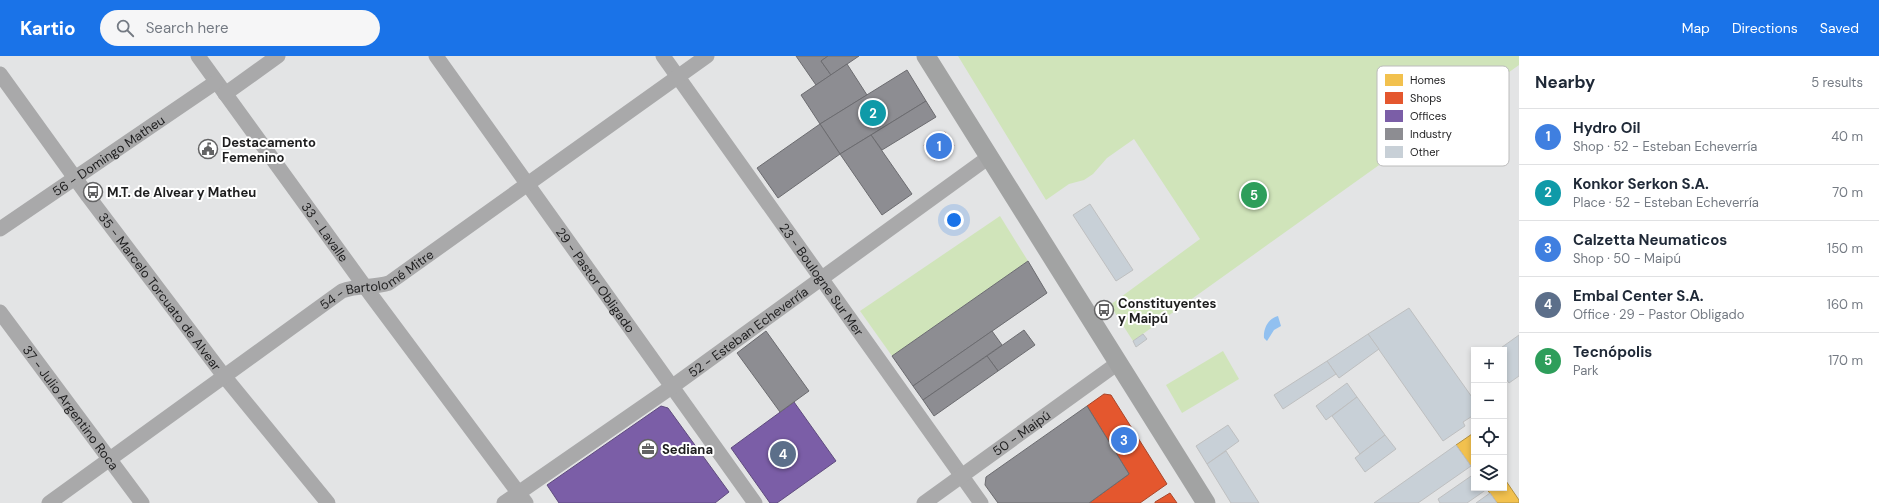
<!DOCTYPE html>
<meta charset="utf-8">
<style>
:root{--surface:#fff;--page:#f6f6f7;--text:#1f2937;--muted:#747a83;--line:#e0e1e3;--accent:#1a73e8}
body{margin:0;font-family:"DM Sans",sans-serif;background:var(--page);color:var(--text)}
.controls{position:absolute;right:12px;bottom:12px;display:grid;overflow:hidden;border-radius:0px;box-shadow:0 2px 6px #0003}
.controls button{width:36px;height:36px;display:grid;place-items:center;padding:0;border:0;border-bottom:1px solid var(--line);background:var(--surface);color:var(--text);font:20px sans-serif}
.you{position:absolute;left:954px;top:164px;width:14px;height:14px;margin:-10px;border:3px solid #fff;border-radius:50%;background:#1a73e8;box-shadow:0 0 0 6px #1a73e833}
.badge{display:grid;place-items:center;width:26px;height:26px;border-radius:50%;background:var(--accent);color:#fff;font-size:13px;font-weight:700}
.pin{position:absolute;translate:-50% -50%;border:2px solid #fff;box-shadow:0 1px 4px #0006}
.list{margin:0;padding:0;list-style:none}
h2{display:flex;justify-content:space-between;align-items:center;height:52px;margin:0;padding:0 16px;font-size:17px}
h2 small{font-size:13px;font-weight:400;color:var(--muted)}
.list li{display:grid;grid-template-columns:26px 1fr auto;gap:12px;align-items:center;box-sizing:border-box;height:56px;padding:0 16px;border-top:1px solid var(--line)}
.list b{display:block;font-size:15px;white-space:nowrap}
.list p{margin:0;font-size:13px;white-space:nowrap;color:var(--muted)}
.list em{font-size:13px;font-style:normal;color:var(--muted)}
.icon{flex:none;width:22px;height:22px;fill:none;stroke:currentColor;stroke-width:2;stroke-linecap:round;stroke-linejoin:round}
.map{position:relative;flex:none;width:1519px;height:447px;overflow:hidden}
header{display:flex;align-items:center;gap:24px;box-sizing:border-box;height:56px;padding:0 20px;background:var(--accent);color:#fff}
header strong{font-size:19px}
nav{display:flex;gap:22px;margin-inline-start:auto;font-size:14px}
.search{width:280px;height:36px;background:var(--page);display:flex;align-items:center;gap:10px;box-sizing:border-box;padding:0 14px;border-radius:22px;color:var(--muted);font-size:15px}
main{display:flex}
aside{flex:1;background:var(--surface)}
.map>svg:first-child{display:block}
</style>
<header>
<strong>Kartio</strong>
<div class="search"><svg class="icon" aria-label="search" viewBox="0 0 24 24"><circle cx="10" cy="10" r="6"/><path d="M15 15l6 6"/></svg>Search here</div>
<nav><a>Map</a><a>Directions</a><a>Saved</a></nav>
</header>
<main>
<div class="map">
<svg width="1519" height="447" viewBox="0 0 1519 447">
<rect width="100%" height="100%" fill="#e3e4e5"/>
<g fill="#d0e4ba">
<polygon points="958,0 1519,0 1519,9 1133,285 1110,249 1200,183 1134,83 1107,102 1093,118 1084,124 1069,128 1046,144"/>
<polygon points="1000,160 1028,205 892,300 860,255"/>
<polygon points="1223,295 1239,323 1182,357 1166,329"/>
</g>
<path fill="#91c0f0" d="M1278,260L1281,270L1274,274L1267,285L1264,282C1263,272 1269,262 1278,260Z"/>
<g fill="#f2c14e" stroke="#b29040">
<polygon points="1472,378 1474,380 1474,415 1456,389"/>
<polygon points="1504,422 1519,444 1519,447 1497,447 1486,432 1504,432"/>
</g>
<g fill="#e4572e" stroke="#a9462a">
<polygon points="945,76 954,90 934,104 924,89"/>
<polygon points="1104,338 1111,339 1167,428 1140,447 1089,447 1129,418 1087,350"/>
<polygon points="1170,437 1177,447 1155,447 1155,446"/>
</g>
<g fill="#7b5ea7" stroke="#5f4b7e">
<polygon points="794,346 836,405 777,447 770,447 731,392"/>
<polygon points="661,350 668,352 729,436 715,447 559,447 547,429"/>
</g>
<g fill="#8d8d92" stroke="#6c6c70">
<polygon points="796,0 828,0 821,5 831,19 816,29"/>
<polygon points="828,0 859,0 831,19 821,5"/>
<polygon points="847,8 867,39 820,68 801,39"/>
<polygon points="907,14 926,45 840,98 820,68"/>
<polygon points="926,45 936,61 882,94 871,79"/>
<polygon points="820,68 840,98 778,142 757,112"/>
<polygon points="871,79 912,138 882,159 840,98"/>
<polygon points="1028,205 1047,237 913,330 892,300"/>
<polygon points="1024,274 1035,289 998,315 987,300"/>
<polygon points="766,275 809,335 780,356 737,297"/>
<polygon points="992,275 1002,289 923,344 913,330"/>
<polygon points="987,300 998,315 934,360 923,344"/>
<polygon points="1087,350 1129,418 1089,447 998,447 985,429 986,421"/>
</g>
<g fill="#c8d0d7" stroke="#bebfc0">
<polygon points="1090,148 1133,214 1116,225 1073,159"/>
<polygon points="1409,252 1474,344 1474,359 1463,366 1465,370 1443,385 1368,278"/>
<polygon points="1143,278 1147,283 1136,291 1133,285"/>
<polygon points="1368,278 1379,293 1339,322 1327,305"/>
<polygon points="1519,279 1519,320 1509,327 1504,320 1504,294 1498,294"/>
<polygon points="1327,305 1336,318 1283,353 1274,339"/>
<polygon points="1347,327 1357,341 1326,364 1316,350"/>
<polygon points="1357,341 1385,379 1360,398 1332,360"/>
<polygon points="1228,369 1239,385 1207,408 1196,390"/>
<polygon points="1385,379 1396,393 1365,416 1355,402"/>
<polygon points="1456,389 1471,410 1418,447 1374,447"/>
<polygon points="1226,395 1259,447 1231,447 1207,408"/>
<polygon points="1474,418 1474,432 1487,433 1467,447 1440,447 1438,443"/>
<polygon points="1490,437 1497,447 1476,447"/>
</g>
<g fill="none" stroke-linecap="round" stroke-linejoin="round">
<g stroke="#a9a9aa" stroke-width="15">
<path id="s1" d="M198,0L371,239L526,447"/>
<path id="s2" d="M436,0L755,447"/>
<path id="s3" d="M663,0L981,447"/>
<path id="s4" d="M0,18L88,140L224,320L328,447"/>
<polyline points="225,38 278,0"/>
<path id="s5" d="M0,173L216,26"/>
<path id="s6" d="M0,256L142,447"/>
<path id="s7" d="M49,447L342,235C358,229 373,232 389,227L707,0"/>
<path id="s8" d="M504,447L673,330L989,101"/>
<path id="s9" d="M924,447L1118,307"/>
</g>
<polyline stroke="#a2a3a3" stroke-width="19" points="926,0 1206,447"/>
</g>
<defs>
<symbol id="civic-ring" viewBox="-11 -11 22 22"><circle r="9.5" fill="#fff" stroke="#636364" stroke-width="1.5"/><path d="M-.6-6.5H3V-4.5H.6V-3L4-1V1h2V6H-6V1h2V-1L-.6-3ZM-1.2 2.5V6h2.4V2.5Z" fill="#636364"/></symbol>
<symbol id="bus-ring" viewBox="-11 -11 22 22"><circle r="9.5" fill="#fff" stroke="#636364" stroke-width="1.5"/><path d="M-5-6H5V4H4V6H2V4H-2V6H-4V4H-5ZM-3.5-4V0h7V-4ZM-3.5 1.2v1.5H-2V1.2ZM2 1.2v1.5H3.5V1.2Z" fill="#636364"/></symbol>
<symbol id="office-ring" viewBox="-11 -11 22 22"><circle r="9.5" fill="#fff" stroke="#636364" stroke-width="1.5"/><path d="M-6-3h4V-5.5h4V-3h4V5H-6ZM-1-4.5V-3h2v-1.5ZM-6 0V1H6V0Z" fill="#636364"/></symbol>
</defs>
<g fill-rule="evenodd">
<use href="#civic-ring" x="197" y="82" width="22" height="22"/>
<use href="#bus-ring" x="82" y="125" width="22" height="22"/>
<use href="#bus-ring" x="1093" y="243" width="22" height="22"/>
<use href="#office-ring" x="637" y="382" width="22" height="22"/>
</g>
<g text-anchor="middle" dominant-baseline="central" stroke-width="4" stroke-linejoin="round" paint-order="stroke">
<g font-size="13" font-weight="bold" fill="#1e1e1f" stroke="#fff" text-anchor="start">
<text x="222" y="86">Destacamento<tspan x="222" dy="15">Femenino</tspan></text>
<text x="107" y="136">M.T. de Alvear y Matheu</text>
<text x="1118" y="247">Constituyentes<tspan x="1118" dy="15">y Maipú</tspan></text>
<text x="662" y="393">Sediana</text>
</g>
<g font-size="13" fill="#1e1e1f" stroke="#fff">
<text stroke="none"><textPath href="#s5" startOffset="131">56 - Domingo Matheu</textPath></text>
<text stroke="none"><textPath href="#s1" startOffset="217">33 - Lavalle</textPath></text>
<text stroke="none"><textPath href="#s7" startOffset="399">54 - Bartolomé Mitre</textPath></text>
<text stroke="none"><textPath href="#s2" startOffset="275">29 - Pastor Obligado</textPath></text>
<text stroke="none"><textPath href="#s3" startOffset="274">23 - Boulogne Sur Mer</textPath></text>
<text stroke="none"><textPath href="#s4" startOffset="270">35 - Marcelo Torcuato de Alvear</textPath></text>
<text stroke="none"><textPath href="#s8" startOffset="298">52 - Esteban Echeverría</textPath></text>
<text stroke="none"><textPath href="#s6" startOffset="119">37 - Julio Argentino Roca</textPath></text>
<text stroke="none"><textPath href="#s9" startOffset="120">50 - Maipú</textPath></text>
</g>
</g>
<rect x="1377" y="10" width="132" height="100" rx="6" fill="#fff" stroke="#bcbcbc" stroke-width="1"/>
<rect x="1385" y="18" width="18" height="12" fill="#f2c14e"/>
<rect x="1385" y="36" width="18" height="12" fill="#e4572e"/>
<rect x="1385" y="54" width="18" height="12" fill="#7b5ea7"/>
<rect x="1385" y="72" width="18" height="12" fill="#8d8d92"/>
<rect x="1385" y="90" width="18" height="12" fill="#c8d0d7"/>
<g font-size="11" fill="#1e1e1f">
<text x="1410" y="28">Homes</text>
<text x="1410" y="46">Shops</text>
<text x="1410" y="64">Offices</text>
<text x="1410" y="82">Industry</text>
<text x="1410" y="100">Other</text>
</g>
</svg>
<div class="controls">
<button>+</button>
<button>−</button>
<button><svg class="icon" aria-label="locate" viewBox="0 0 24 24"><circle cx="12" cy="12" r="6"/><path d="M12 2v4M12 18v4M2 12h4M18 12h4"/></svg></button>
<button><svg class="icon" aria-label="layers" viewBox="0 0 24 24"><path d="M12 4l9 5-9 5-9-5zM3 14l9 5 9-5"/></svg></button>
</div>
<div class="you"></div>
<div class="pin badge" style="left:939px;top:90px;background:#3f7fe0">1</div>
<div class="pin badge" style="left:873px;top:57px;background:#0f9aa8">2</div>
<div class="pin badge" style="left:1124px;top:384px;background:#3f7fe0">3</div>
<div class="pin badge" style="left:783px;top:398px;background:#5c6f8a">4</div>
<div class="pin badge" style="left:1254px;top:139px;background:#2e9e5b">5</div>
</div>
<aside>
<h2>Nearby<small>5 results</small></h2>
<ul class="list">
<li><span class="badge" style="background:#3f7fe0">1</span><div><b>Hydro Oil</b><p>Shop · 52 - Esteban Echeverría</p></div><em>40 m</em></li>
<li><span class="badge" style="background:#0f9aa8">2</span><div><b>Konkor Serkon S.A.</b><p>Place · 52 - Esteban Echeverría</p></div><em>70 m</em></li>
<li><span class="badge" style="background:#3f7fe0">3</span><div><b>Calzetta Neumaticos</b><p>Shop · 50 - Maipú</p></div><em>150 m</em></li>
<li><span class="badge" style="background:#5c6f8a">4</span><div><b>Embal Center S.A.</b><p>Office · 29 - Pastor Obligado</p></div><em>160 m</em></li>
<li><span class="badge" style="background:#2e9e5b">5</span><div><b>Tecnópolis</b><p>Park</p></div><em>170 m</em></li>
</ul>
</aside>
</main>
